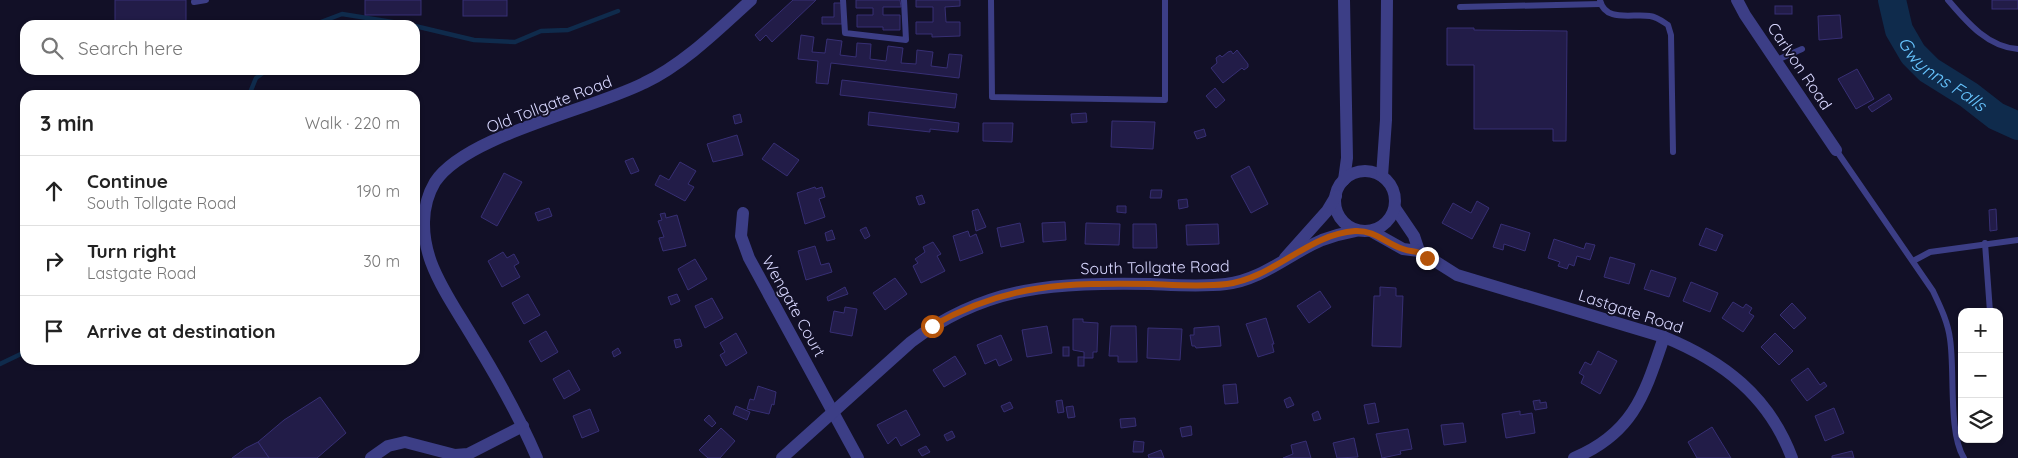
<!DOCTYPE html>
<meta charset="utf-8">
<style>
:root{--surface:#fff;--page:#f6f6f6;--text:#222;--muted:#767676;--line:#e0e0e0}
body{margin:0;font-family:Quicksand,sans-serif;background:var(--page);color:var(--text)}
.controls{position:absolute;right:15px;bottom:15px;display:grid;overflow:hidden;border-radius:10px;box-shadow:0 1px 4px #0004}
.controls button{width:45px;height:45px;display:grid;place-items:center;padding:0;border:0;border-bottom:1px solid var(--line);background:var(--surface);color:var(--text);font:25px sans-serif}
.stop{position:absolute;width:15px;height:15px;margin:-11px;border:4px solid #b45309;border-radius:50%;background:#fff}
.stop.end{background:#b45309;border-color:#fff;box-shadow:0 1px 5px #0008}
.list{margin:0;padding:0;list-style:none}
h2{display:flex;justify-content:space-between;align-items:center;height:65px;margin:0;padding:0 20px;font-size:21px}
h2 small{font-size:16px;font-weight:400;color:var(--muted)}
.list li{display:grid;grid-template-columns:32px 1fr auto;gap:15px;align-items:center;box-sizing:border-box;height:70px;padding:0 20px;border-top:1px solid var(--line)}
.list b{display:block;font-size:19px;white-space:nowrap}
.list p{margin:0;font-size:16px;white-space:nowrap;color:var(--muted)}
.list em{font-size:16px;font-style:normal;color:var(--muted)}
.icon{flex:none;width:28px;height:28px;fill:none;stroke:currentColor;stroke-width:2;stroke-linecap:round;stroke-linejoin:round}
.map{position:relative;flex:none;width:2018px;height:458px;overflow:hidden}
.search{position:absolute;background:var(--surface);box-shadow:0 1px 4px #0004;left:20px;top:20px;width:400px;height:55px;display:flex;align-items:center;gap:12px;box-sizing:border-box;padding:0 18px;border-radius:15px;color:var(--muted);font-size:19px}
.panel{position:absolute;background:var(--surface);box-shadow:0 1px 4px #0004;left:20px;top:90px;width:400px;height:275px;border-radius:15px}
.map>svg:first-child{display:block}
</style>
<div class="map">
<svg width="2018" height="458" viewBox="0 0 2018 458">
<rect width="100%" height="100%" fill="#121027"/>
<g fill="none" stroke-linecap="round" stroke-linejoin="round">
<g stroke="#0f2b4c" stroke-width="4.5">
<polyline points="313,25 342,14 411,25"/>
<polyline points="415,26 474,40 515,42 541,31 568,30 618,11"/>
<polyline points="249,95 256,78 267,70"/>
<polyline points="0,364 25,352"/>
</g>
<path stroke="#0f2b4c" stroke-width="28" id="s1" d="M1892,0L1899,30L1913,54L1929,70L1969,95L1996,116L2018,126"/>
</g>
<g fill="#221c48" stroke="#372f74">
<polygon points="115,0 186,0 186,25 115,24"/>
<rect x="365" y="0" width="56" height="15"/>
<rect x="463" y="0" width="44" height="16"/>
<polygon points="793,0 816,0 772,42 766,35 760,41 755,35"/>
<polygon points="856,0 900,0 901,7 883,7 883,15 900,15 900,30 883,30 883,27 857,27 857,15 873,15 873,8 856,8"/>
<polygon points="916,0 960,0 960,6 945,7 946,22 960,22 960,36 932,37 932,34 916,34 916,22 933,22 933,7 916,7"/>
<rect x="1992" y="0" width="26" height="9"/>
<polygon points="834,3 842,3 842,24 822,24 822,17 834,17"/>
<rect x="1775" y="6" width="17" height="8"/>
<polygon points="1840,15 1842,38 1819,40 1818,16"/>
<polygon points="1447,28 1474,28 1474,30 1567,31 1566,141 1553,141 1553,129 1474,129 1474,65 1447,65"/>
<polygon points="801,35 814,37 812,52 825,53 827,39 842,41 840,55 856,57 857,43 871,44 870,59 886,61 888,46 903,48 901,63 916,64 917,50 933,52 931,66 947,68 949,54 962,55 959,78 831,63 828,84 816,83 818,61 798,59"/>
<polygon points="1237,50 1248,64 1248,67 1244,70 1242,68 1223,83 1211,68 1217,63 1216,58 1220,55 1222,57 1228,52 1231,51 1233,54"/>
<polygon points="1857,69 1874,99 1856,109 1838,79"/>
<polygon points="842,80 957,94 955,108 840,95"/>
<polygon points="1215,88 1225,100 1216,108 1206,96"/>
<polygon points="1889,94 1892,99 1872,112 1868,107"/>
<polygon points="869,112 959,123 958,132 930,129 930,132 868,125"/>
<polygon points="1086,113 1087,122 1072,123 1071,114"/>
<polygon points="740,114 742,122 735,124 733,116"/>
<polygon points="1112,121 1155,122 1153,149 1111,147"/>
<polygon points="983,123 1013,123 1012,142 983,141"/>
<polygon points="1204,129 1206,136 1197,139 1194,132"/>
<polygon points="737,135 743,155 713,162 707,144"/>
<polygon points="774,143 799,160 787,176 762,159"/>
<polygon points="633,158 639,171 631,174 625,161"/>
<polygon points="680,162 696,171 688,184 694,187 685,201 655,185 660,175 669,180"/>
<polygon points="1249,166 1268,204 1251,213 1231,176"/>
<polygon points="504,173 522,182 497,226 481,217"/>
<polygon points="815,187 816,189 822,187 825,197 819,199 825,217 805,224 797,193"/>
<polygon points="1151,190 1162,190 1161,198 1150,198"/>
<polygon points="922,195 925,203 919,205 916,197"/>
<polygon points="1187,199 1188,207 1179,209 1178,200"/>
<polygon points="1477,201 1489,208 1472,239 1442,223 1453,203 1471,213"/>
<polygon points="1117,206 1126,206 1126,213 1117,212"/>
<polygon points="549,208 552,216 538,221 535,213"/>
<polygon points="978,209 986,227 976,231 972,211"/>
<polygon points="1996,209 1997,230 1990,231 1989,210"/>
<polygon points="665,213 666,218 677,215 686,246 663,251 659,238 664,237 658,221 662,220 660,214"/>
<polygon points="1065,222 1066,240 1043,242 1042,223"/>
<polygon points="1020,223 1024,242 1001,247 997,228"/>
<polygon points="1086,223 1120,224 1119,245 1085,244"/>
<polygon points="1133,224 1156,224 1157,248 1133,248"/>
<polygon points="1218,224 1219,244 1187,245 1186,225"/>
<polygon points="1501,224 1530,233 1525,251 1504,244 1503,250 1493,247"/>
<polygon points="866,227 870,236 865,239 860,230"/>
<polygon points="1706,228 1723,235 1716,251 1699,245"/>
<polygon points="832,230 835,239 827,241 825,233"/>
<polygon points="968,231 970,237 976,234 983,253 960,261 953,236"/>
<polygon points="1554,239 1584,249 1586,243 1595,245 1590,260 1577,256 1574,266 1569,264 1567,269 1558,266 1560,262 1548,258"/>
<polygon points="933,242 941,254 937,256 945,271 921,283 913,266 918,263 915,259 925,252 923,247"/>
<polygon points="815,246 821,265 829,263 832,272 806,280 798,251"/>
<polygon points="503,252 507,258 514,254 519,263 514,266 520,277 502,287 488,261"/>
<polygon points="1610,257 1635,264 1629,284 1604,277"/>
<polygon points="695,259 707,279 688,290 678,269"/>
<polygon points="1651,270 1676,278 1669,297 1644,289"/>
<polygon points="895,278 907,294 885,310 873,293"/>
<polygon points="1691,282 1718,293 1710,312 1683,301"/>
<polygon points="845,287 848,294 828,301 827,297"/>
<polygon points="1380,287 1396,288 1396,296 1403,296 1401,347 1372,346 1374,296 1380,296"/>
<polygon points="1320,291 1331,307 1309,323 1297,306"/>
<polygon points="528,294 540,315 524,324 512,303"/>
<polygon points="677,294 680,301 671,305 668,297"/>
<polygon points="712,298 723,318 705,328 695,306"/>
<polygon points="1733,302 1743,308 1746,304 1752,308 1749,313 1754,316 1743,332 1722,318"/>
<polygon points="1792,303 1806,318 1794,329 1780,315"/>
<polygon points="845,307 857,309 852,336 830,332 834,311 844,313"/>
<polygon points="1266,318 1274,344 1272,344 1274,352 1258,357 1246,324"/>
<polygon points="1073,319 1083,319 1083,322 1098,323 1097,352 1093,352 1093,358 1084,358 1084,352 1073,350"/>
<polygon points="1047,326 1052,353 1027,357 1022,330"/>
<polygon points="1111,326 1136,326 1137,362 1118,362 1118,356 1109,356"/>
<polygon points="1219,326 1221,346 1196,348 1195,346 1192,346 1190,335 1194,335 1194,328"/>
<polygon points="1148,328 1182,329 1180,360 1147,358"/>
<polygon points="546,331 558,352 541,362 529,341"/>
<polygon points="736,333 747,353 726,366 720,355 725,352 720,343"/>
<polygon points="1775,333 1793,351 1779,365 1761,347"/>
<polygon points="1001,335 1012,360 999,366 996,359 985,364 977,345"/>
<polygon points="680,339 682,346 676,348 674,340"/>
<rect x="1063" y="347" width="6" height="9"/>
<polygon points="618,348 621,353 614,357 612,352"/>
<polygon points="1598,351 1617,361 1600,394 1581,383 1584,376 1579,373 1585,362 1591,365"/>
<polygon points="955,356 966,374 944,387 933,370"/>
<rect x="1078" y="357" width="6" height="9"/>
<polygon points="1808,368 1820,385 1824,382 1827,386 1807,401 1791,380"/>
<polygon points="569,370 580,390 564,399 553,379"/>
<polygon points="1236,384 1238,403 1225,404 1223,385"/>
<polygon points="758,386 776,392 774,405 772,404 769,414 747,409 750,399 754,400"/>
<polygon points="320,397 346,433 317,458 269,458 258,442 284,420"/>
<polygon points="1290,397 1294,405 1287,408 1284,400"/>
<polygon points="1062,400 1064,412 1058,413 1056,401"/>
<polygon points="1540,400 1540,403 1546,402 1547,408 1535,410 1533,401"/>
<polygon points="1010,402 1013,408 1004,412 1001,406"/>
<polygon points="1375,403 1379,422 1368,424 1364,405"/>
<polygon points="736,406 750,412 747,420 733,414"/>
<polygon points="1073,406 1075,417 1068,418 1066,407"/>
<polygon points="1834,408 1844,433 1825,441 1815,416"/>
<polygon points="590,409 599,431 582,438 573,416"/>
<polygon points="906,410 920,435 901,446 896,437 888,444 877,425"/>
<polygon points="1318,411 1321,419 1314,421 1312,414"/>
<polygon points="1520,411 1520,415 1532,413 1535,433 1506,438 1502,414"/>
<polygon points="709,415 716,423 712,427 704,420"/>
<polygon points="1135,418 1136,426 1121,428 1120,419"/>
<polygon points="1463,423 1466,442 1444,445 1441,425"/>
<polygon points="1191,426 1192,435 1182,437 1180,428"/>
<polygon points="1712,427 1731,458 1697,458 1688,442"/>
<polygon points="721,428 735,441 720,458 708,458 699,450"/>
<polygon points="1408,429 1412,449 1400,451 1401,454 1382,458 1376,434"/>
<polygon points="952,431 955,437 947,441 944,435"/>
<polygon points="1354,438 1358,457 1337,458 1333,443"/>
<polygon points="1134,441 1144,442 1143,452 1133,452"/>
<polygon points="1306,441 1311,458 1283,458 1293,454 1291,445"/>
<polygon points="258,442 269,458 232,458 246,448"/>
<polygon points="926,446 930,452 922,456 918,450"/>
<polygon points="1161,450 1164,458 1149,458 1148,455"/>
<polygon points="1852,451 1854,458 1832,458 1832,456"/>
</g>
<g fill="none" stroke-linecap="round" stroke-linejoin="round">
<g stroke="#3c3e86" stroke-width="6">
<polyline points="843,0 845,33 906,40 904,0"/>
<polyline points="991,0 992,97 1165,100 1165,0"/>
<path d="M1600,0C1605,23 1633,13 1650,16C1657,17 1662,21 1668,25L1671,35L1673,152"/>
<path d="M1948,0C1966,21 1987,47 2018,49"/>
<polyline points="194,2 206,0"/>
<polyline points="1460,7 1601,4"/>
<polyline points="1777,60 1802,49"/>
<path d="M1836,150L1933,291C1940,306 1948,322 1950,339C1955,370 1948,433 1964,458"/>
<polyline points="1985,243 1990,312"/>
<polyline points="1913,261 1930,252 2018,240"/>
</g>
<g stroke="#3c3e86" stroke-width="12">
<polyline points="1737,0 1745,15 1836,150"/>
<polyline points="1395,208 1414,236 1419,251"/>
<polyline points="743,213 741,236 749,258 858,458"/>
<path d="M1371,231L1403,249L1419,251L1457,275L1664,337C1723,361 1769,396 1792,458"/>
<polyline points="371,458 388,446 405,442 455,455 468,454 523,426"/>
<path d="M537,458C519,416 497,377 473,338C459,314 441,289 431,262C422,237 420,207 435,182C466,135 591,110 644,83C684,64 719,29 751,0"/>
<path d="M1574,458C1634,433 1645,393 1664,337"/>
</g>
<g stroke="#3c3e86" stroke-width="12">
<polyline points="1344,0 1347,158 1344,180"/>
<circle cx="1365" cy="201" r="30"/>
<polyline points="1382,176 1386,120 1387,0"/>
<polyline points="1285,258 1327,211 1336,196"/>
<path d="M782,458L911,342C988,284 1057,283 1150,284C1175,285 1201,287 1226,284C1262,280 1289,254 1322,240C1333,236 1344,233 1355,231"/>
</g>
</g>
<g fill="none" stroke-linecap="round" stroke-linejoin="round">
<path stroke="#b45309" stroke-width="6" d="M932,326C1007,283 1067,283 1151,284C1176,285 1202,287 1227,284C1274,278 1308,234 1355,231C1375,230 1385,243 1403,249C1414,253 1417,249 1427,258"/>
</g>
<g text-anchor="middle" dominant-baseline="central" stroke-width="4" stroke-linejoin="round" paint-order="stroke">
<g font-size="16" fill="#d8d7ff" stroke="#121027">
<text transform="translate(1800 66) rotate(56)">Carlvon Road</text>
<text transform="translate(549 104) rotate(-21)">Old Tollgate Road</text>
<text transform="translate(1155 267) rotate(-1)">South Tollgate Road</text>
<text transform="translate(794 306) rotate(61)">Wengate Court</text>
<text transform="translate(1631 311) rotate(18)">Lastgate Road</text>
</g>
<g font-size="18" font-style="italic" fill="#66c3fd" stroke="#121027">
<text stroke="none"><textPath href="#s1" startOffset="94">Gwynns Falls</textPath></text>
</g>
</g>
</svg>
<div class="controls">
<button>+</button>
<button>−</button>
<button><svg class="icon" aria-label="layers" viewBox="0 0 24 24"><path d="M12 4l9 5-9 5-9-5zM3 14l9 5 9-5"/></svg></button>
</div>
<div class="stop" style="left:932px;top:326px"></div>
<div class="stop end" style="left:1427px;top:258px"></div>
<div class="search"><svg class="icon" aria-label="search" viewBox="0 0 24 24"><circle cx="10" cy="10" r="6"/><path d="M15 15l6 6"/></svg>Search here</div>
<section class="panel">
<h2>3 min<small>Walk · 220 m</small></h2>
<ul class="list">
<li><svg class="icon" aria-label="ahead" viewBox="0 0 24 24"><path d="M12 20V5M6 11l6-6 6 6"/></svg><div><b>Continue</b><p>South Tollgate Road</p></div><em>190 m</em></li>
<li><svg class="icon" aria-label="right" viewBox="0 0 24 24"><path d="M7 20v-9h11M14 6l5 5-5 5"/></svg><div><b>Turn right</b><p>Lastgate Road</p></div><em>30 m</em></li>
<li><svg class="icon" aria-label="arrive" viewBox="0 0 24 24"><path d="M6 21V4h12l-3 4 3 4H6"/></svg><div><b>Arrive at destination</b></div></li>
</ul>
</section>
</div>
